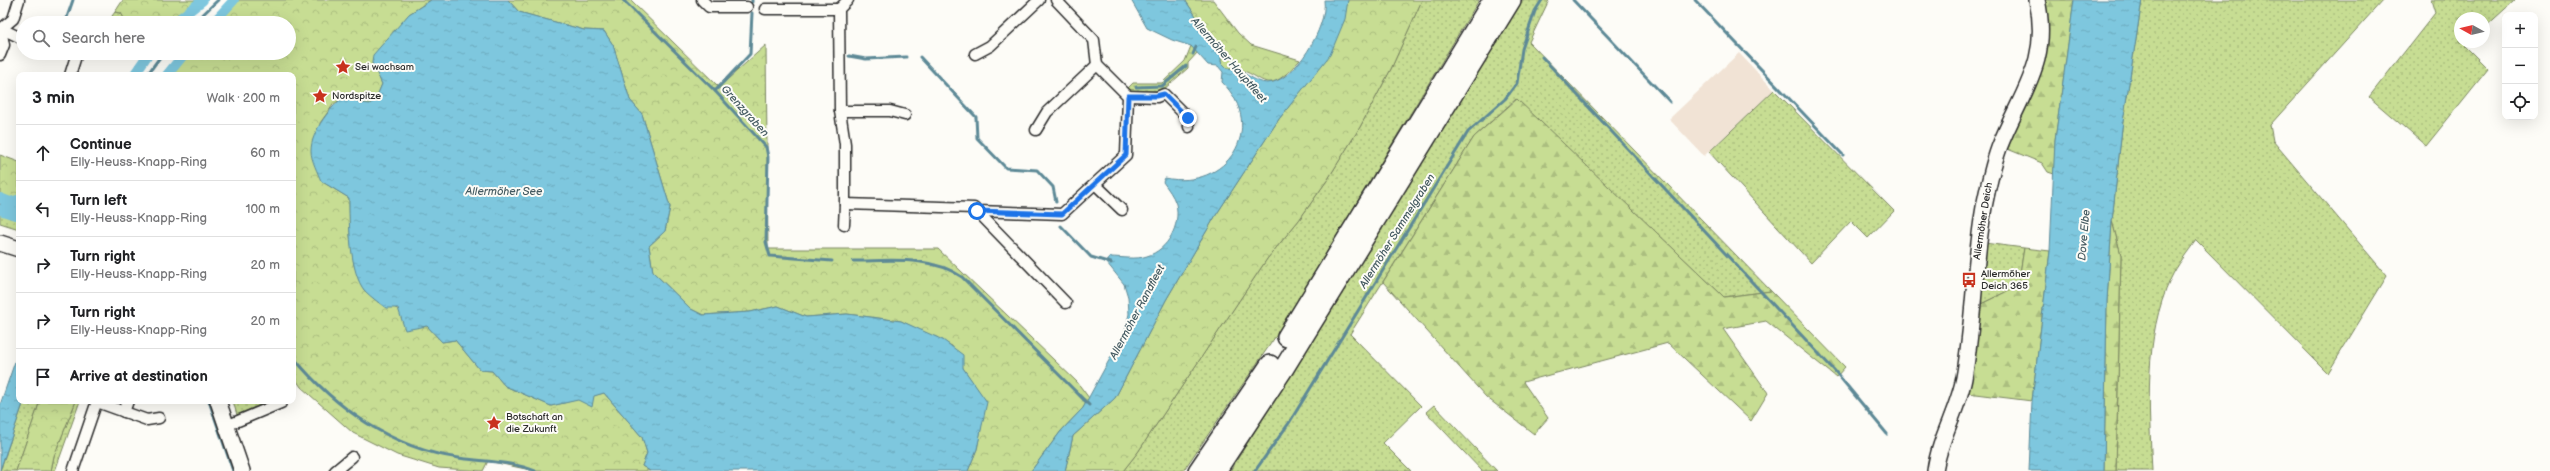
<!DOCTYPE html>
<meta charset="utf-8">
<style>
:root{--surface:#fff;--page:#f2f2f2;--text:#202124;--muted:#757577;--line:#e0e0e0}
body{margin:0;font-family:"Balsamiq Sans",sans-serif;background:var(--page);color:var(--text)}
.controls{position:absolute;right:12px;top:12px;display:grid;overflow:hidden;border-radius:8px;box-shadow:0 4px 16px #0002}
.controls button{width:36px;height:36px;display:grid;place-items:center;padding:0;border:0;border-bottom:1px solid var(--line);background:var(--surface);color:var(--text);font:20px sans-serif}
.compass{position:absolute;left:2454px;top:12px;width:36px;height:36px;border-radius:50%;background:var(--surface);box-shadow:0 4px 16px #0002;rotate:278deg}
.stop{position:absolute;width:12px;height:12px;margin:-9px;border:3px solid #1a73e8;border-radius:50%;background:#fff}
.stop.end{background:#1a73e8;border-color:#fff;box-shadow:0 1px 4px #0008}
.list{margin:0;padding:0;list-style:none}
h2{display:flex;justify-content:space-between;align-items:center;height:52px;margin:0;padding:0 16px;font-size:17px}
h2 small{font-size:13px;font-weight:400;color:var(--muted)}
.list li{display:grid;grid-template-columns:26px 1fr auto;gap:12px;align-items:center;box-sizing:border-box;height:56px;padding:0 16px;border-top:1px solid var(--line)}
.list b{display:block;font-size:15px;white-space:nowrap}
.list p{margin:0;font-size:13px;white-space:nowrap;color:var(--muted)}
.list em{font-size:13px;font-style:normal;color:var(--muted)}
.icon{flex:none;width:22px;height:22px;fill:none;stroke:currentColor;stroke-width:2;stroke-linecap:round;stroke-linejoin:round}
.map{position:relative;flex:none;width:2550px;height:471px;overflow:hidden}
.search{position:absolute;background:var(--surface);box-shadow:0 4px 16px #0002;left:16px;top:16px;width:280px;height:44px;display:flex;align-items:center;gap:10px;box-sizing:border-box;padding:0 14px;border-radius:22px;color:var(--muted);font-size:15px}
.panel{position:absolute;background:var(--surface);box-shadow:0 4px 16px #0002;left:16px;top:72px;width:280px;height:332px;border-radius:8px}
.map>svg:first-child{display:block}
</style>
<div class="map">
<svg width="2550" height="471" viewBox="0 0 2550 471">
<defs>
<pattern id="grass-dots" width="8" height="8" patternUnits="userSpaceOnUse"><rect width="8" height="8" fill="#c7dd93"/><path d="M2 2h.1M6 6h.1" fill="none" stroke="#abbe7f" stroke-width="1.8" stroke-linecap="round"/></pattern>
<pattern id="forest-firs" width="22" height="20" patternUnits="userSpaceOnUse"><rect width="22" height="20" fill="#c7dd93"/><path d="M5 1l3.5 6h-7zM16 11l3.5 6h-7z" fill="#abbe7f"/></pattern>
<pattern id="park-crowns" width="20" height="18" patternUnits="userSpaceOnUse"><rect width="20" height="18" fill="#c7dd93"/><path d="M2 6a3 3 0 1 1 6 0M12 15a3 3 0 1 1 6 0" fill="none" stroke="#abbe7f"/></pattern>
<pattern id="water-ripples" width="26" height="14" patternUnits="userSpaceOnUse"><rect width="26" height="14" fill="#7ec7de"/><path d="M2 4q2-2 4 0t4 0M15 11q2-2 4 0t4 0" fill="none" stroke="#6dabbf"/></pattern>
</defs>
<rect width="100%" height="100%" fill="#fdfcf7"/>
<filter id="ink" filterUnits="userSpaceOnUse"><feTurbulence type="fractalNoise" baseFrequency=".025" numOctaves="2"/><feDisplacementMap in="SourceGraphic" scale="8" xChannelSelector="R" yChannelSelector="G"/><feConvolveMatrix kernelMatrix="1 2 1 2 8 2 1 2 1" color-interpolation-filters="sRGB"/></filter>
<g filter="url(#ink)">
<polygon fill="#f1e3d5" points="1739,53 1774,90 1704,156 1669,119"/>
<g fill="url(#grass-dots)" stroke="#79845f">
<polygon points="1422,0 1479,0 1278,333 1183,471 1123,471 1138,452 1267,259 1299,220 1328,179 1360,127 1391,69"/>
<polygon points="1522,0 1549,0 1529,42 1771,291 1724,297 1516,99 1474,137 1350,334 1421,406 1383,443 1411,471 1230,471"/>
<path d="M2142,0H2383L2270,125L2273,141L2387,276L2328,373L2196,240C2188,252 2177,265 2171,278C2143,338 2149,407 2152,471H2116L2121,255L2112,221L2122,128Z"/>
<polygon points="2431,0 2515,0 2484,28 2484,18 2460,18 2460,42 2469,42 2465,46 2488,69 2426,146 2369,97 2435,13"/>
<path d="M115,12L121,13L127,23C121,23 114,23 112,16Z"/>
<polygon points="1191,46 1198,52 1188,63 1188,68 1162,91 1131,91 1128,88 1133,83 1162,83 1185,61"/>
<polygon points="1774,90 1894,211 1868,238 1851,221 1811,263 1709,152"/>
<polygon points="0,210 15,215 19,213 19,229 0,223"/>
<polygon points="1984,243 2024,248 2018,286 1979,305"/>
<polygon points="24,401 40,401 16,471 0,471"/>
<polygon points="76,401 80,401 55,471 51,471 54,456"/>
<polygon points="233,401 269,401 237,415"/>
<polygon points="1434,405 1497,471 1482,471 1426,412"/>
</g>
<g fill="url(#forest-firs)" stroke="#79845f">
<polygon points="2042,0 2074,0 2055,140 2054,174 2048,172 2042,163 2005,148 2042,66"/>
<polygon points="1517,99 1724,297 1771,291 1845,367 1836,377 1766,321 1723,329 1768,393 1751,421 1668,343 1523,382 1548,418 1534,434 1486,397 1383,282 1474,137"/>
<polygon points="2112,221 2121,255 2116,471 2104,471 2107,301"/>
<polygon points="2024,248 2050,251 2032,401 1967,393 1979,305 2018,286"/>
</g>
<g fill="url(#park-crowns)" stroke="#79845f">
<polygon points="123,0 203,0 174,23 171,23 167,17 162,23 127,23 121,13 115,12"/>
<polygon points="234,0 431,0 409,14 372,63 382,84 377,96 370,104 361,103 346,95 333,105 320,123 321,181 349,198 350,235 354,265 364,290 427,326 442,342 455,340 480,370 492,371 505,386 551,406 604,393 642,437 647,453 642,466 650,471 535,471 488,461 483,471 439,468 397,455 353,433 301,387 293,375 293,75 167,75 185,53 289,53 289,23 213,23"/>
<polygon points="508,0 630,0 719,87 766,45 768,249 938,249 1077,382 1089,398 1083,408 1061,431 1031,471 968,471 977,449 986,402 963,368 952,346 901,321 847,314 806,317 778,306 750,312 703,315 691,309 653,272 649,246 665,231 670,207 642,114 630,100 613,45 604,31 584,30 519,12"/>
<path d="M1185,0H1213L1238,33L1251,45L1300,60C1261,104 1266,69 1227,68L1221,62V53Z"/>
<polygon points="1348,0 1422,0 1391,69 1360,127 1328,179 1299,220 1267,259 1138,452 1123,471 1065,471 1073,436 1115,398 1166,300 1216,215 1279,119 1308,82"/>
<polygon points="0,155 19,162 19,203 17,200 10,202 0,198"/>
<polygon points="40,401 76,401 54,456 51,471 16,471"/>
</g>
<g fill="url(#water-ripples)" stroke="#5d8996">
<path d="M431,0H508L519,12L584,30L604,31L613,45L630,100L642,114L670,207L665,231L649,246L653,272L691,309L703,315L750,312L778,306L806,317L847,314L901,321L943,340L963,355V368L987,402L977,449L968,471H650L642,466L647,453L642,437L604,393L594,396L592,407L578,400L551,406L505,386L492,371L480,370L455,340L442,342L427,326L405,330L398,308H386C379,303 371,297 365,291C349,273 349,221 349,198L321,181C318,173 311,160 311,151C311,131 331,106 346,95L361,103L370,104L377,96L382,84L372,63L373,55L409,14Z"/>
<path d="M1131,0H1185L1221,53V62L1227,68C1243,69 1255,83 1267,83C1295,83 1328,26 1324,0H1348L1345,19L1330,55L1279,119L1216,215L1166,300L1115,398L1073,436L1065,471H1031L1061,431L1083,408L1125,331L1129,314L1128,297L1124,284L1107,263L1110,257C1122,257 1136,260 1147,256C1168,250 1181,225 1176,204C1173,195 1168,189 1163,182L1165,178C1227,191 1268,128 1222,82L1223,72L1218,66L1208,65L1191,46L1172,40L1147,28Z"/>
<polygon points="2074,0 2142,0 2122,128 2112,221 2107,301 2104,471 2029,471 2032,401 2050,251 2055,140"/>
<polygon points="0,198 10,202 17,200 19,213 15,215 0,210"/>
<polygon points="19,350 19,401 24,401 0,470 0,405"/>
</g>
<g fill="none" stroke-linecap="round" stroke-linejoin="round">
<g stroke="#5d8996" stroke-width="3">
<polyline points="623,0 715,91 766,147 768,157 766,242 770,256 832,261"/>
<polyline points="1573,0 1670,102"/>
<polyline points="1695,0 1843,155"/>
<polyline points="752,2 752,0"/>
<polyline points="65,23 73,0"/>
<polyline points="194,23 218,0"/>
<polyline points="1193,54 1196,47"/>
<polyline points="849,56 866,59 906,57"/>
<polyline points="920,57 976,117 977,138 1006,168 1037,170 1053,187 1056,202"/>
<polyline points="1542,57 1834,370 1887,434"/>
<polyline points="147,75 163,53"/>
<polyline points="1136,87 1162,86 1186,66"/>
<polyline points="715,91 750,54 752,13"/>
<polyline points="1061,226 1091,257 1111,263"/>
<path d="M853,261C889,261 931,255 962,277L1089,405"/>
<path d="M293,357C335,408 393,449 459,458C484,462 512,461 535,471"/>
<polyline points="209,401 233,471"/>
<polyline points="1255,471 1289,423 1468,132 1505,99 1517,83 1522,49 1535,11 1542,0"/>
</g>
<g stroke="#7ec7de" stroke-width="10">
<polyline points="174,23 203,0"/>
<polyline points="213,23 234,0"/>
<polyline points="134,75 149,53"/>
<polyline points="167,75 185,53"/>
<polyline points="0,198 10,202 17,200 19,203"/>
<polyline points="0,210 15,215 19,213"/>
</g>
<defs>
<g id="street">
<polyline points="702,0 709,7 747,7"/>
<polyline points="848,0 839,9 840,111 845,144 845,204 974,208 977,211 1062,214 1126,155 1128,96 1097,65 1094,40 1056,0"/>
<polyline points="765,9 839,9"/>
<polyline points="0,28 23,39"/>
<polyline points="975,54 990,46 1039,0"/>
<polyline points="0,55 4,45 1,29 13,19 19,0"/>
<polyline points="70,75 77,53"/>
<polyline points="1128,96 1157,97 1164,94 1188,118 1189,127"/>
<polyline points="840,111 890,111 905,115"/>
<polyline points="1036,130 1047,112 1097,65"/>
<polyline points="1096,185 1122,210"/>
<polyline points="977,211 1066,303"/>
<polyline points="844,225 845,204"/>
<polyline points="97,402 147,420 159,418"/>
<polyline points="124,412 128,401"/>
<polyline points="226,426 281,403"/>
<polyline points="73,471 97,401"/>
<polyline points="335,471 352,457"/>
</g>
<g id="secondary">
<polyline points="0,243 19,249"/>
<polyline points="218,401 242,471"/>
<path d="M1935,471C1939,439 1958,410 1964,378C1974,321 1974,263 1984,207C1988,187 1992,167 1999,148C2020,93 2051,63 2037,0"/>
</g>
<g id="highway">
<polyline points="1287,337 1493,0"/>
<polyline points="1198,471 1270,365"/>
<polyline points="1216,471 1284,368 1511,0"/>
</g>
</defs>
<use href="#street" stroke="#2b2b2b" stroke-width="13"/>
<use href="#secondary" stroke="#2b2b2b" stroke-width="18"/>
<use href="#highway" stroke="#2b2b2b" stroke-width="22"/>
<use href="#street" stroke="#fdfcf7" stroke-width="10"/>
<use href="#secondary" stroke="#fdfcf7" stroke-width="15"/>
<use href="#highway" stroke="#fdfcf7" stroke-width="19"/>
</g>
</g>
<g fill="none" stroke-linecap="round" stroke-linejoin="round" filter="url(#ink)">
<polyline stroke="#1a73e8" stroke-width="5" points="977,211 1062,214 1126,155 1128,96 1156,96 1164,94 1188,118"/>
</g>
<defs>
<symbol id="sight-bare" viewBox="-9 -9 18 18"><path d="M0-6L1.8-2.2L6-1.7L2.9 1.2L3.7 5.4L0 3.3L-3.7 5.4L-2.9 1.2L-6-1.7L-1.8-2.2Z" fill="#c8321e" stroke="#fdfcf7" stroke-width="2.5" paint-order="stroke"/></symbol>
<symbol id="bus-bare" viewBox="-9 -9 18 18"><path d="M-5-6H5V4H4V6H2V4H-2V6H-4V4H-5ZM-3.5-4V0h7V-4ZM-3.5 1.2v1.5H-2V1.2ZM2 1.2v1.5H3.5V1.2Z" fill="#c8321e" stroke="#fdfcf7" stroke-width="2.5" paint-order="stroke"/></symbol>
</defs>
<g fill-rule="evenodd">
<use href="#sight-bare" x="332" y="56" width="22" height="22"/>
<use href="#sight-bare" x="309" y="85" width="22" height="22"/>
<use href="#bus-bare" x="1958" y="269" width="22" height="22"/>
<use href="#sight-bare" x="483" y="412" width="22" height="22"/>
</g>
<g text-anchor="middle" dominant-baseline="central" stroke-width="4" stroke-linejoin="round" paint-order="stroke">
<g font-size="10" fill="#2b2b2b" stroke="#fdfcf7" text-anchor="start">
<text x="355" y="67">Sei wachsam</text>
<text x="332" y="96">Nordspitze</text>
<text x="1981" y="274">Allermöher<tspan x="1981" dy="12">Deich 365</tspan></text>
<text x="506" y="417">Botschaft an<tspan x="506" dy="12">die Zukunft</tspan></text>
</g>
<g font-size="10" fill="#2b2b2b" stroke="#fdfcf7">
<text transform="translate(1983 221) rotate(-81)">Allermöher Deich</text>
</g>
<g font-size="11" font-style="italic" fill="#445a61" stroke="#fdfcf7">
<text transform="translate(1229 60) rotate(49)">Allermöher Hauptfleet</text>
<text transform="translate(745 111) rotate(48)">Grenzgraben</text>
<text x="504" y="191">Allermöher See</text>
<text transform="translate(1397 231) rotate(-58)">Allermöher Sammelgraben</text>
<text transform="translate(2084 235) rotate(-85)">Dove Elbe</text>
<text transform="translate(1137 312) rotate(-62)">Allermöher Randfleet</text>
</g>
</g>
</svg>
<div class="controls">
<button>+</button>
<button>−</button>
<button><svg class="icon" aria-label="locate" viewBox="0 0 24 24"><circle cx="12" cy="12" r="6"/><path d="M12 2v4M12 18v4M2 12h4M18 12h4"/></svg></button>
</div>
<svg class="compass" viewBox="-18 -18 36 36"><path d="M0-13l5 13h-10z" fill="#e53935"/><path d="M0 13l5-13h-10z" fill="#757577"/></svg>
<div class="stop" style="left:977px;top:211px"></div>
<div class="stop end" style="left:1188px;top:118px"></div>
<div class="search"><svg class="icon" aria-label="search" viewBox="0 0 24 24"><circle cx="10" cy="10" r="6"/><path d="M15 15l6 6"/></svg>Search here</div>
<section class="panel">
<h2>3 min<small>Walk · 200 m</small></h2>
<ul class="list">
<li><svg class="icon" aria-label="ahead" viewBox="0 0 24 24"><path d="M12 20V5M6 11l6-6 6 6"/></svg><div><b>Continue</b><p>Elly-Heuss-Knapp-Ring</p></div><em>60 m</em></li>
<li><svg class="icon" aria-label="left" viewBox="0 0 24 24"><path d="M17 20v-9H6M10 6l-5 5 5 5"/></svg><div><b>Turn left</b><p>Elly-Heuss-Knapp-Ring</p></div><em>100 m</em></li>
<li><svg class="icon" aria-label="right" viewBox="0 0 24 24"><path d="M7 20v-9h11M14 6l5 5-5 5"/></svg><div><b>Turn right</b><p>Elly-Heuss-Knapp-Ring</p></div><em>20 m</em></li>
<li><svg class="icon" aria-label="right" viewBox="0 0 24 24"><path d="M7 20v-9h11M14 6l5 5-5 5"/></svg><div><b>Turn right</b><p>Elly-Heuss-Knapp-Ring</p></div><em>20 m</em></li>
<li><svg class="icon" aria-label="arrive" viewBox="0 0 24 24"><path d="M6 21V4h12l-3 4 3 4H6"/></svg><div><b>Arrive at destination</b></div></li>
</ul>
</section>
</div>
